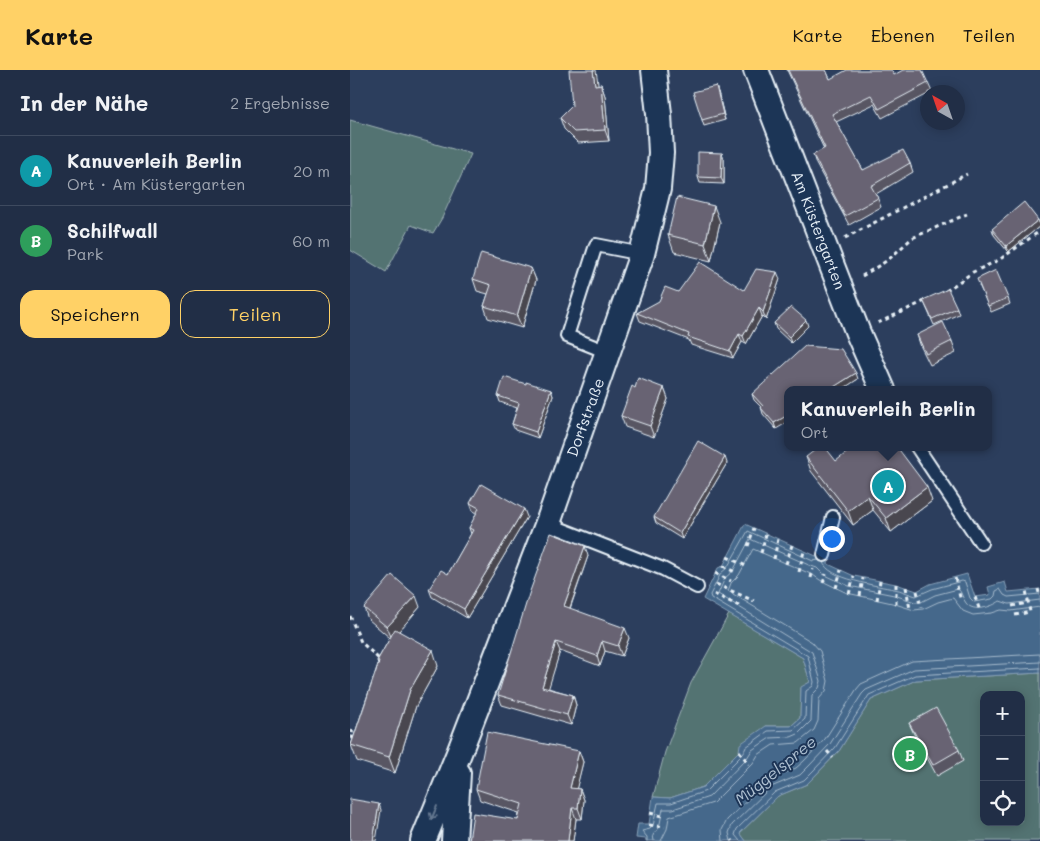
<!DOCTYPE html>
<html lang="de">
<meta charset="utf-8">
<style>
:root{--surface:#212e46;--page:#2d3a51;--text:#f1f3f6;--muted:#a2a8b3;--line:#3e4a5f;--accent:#ffd166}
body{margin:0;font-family:Mali,sans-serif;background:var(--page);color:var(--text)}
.controls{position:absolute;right:15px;bottom:15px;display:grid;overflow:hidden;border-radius:10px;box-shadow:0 2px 12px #0003}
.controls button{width:45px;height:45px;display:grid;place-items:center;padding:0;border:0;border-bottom:1px solid var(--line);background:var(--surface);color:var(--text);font:25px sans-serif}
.compass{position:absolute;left:570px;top:15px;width:45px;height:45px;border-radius:50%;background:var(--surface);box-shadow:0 2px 12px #0003;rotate:320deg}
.you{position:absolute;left:481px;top:468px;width:18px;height:18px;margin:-12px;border:4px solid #fff;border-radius:50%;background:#1a73e8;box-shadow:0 0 0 8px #1a73e833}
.badge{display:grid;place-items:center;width:32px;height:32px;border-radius:50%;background:var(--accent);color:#fff;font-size:16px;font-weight:700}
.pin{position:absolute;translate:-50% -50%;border:2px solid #fff;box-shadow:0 1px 5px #0006}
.popup{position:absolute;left:434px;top:316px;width:208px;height:65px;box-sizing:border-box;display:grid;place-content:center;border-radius:10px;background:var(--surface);filter:drop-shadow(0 1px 4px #0005);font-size:16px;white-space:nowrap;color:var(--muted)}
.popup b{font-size:19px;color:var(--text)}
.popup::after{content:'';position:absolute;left:50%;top:100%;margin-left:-10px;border:10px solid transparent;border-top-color:var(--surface)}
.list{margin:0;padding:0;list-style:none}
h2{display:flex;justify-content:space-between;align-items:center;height:65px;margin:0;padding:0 20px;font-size:21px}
h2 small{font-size:16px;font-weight:400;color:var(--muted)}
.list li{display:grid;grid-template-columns:32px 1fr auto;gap:15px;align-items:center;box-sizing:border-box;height:70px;padding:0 20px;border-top:1px solid var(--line)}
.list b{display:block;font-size:19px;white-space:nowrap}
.list p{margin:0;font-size:16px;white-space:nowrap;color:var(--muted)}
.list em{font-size:16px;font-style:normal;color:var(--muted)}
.actions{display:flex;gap:10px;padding:15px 20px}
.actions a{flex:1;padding:11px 0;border:1px solid var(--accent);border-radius:15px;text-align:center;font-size:18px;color:var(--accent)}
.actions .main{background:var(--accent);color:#111}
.icon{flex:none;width:28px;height:28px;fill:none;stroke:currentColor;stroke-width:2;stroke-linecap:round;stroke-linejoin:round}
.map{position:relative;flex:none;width:690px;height:771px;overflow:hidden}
header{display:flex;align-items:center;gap:30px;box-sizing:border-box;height:70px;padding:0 25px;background:var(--accent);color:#111}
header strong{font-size:24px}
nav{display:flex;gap:28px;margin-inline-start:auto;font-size:18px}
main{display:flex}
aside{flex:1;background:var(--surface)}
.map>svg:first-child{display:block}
</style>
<header>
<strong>Karte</strong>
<nav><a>Karte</a><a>Ebenen</a><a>Teilen</a></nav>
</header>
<main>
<aside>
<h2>In der Nähe<small>2 Ergebnisse</small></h2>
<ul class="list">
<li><span class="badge" style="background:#0f9aa8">A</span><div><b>Kanuverleih Berlin</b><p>Ort · Am Küstergarten</p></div><em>20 m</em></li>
<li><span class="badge" style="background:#2e9e5b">B</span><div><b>Schilfwall</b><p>Park</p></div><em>60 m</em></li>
</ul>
<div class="actions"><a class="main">Speichern</a><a>Teilen</a></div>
</aside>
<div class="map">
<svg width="690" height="771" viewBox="0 0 690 771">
<rect width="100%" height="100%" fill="#2c3e5d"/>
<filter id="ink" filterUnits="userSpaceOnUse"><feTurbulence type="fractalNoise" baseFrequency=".02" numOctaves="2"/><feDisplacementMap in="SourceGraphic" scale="10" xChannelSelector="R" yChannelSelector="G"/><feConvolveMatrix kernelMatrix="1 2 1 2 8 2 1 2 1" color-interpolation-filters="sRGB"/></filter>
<g filter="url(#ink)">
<g fill="#537372" stroke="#9eb2b5" fill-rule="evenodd">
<polygon points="0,50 121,84 92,148 83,163 61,155 36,202 0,180"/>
<polygon points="379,544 453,588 460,612 451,618 450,648 441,656 416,656 353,717 320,728 303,727 315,682 341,613"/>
<path d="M690,603V770L688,771H396L390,763L428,726L457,714L467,704L489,681L521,630L566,610ZM634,625H671V752H634Z"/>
</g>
<polygon fill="#44688b" stroke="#869fb7" points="395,454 466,486 468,482 479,488 478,494 504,506 546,514 567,521 580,514 617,504 625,527 640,525 638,517 655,512 658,522 690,519 690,603 566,610 521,630 489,681 457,714 428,726 390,763 396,771 296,771 296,769 286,768 288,754 299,754 303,727 320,728 353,717 389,681 390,674 416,656 441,656 450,648 451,617 460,612 453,588 353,529 368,498 373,496"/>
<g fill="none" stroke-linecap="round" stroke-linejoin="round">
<g stroke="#a6bacc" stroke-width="1">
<path d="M473,492C477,509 529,516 544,519C552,520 558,524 566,526L582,519L612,511L615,512L620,528L624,532L642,529L645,526L646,521L650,519L654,525L658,527L690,524"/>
<polyline points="297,771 297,767 292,761 300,759 303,756 308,733 321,733 356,721 393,684 396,677 418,661 443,660 455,649 456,621 463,616 464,612 458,586 361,528 360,525 371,503 377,498 398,461 463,491 469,490"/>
<path d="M304,771L303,765L309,758L313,739H323L359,727L397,688L402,680L420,668L441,667L448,664L461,651L462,625L469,618L471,611L462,582L368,524L375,508L383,501L400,469L461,496L467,498L473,504L499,516L544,525L565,532H571L585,525L608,519C612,522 612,528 616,533C623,543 642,537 650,531L659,534L690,530"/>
<polyline points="311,771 317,759 319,747 363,733 403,693 408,685 423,675 448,673 464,660 468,651 469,629 476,621 478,611 470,581 462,572 378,521 381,513 389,505 403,479 463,505 470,510 497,523 542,533 564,540 573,539 588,532 603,528 613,541 623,545 642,543 651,540 661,541 690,537"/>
<polyline points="373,771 372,760 377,750 417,711 446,698 454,691 475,669 506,620 511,614 562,591 690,584"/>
<polyline points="381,771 379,763 382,755 421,717 450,705 459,696 480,674 512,624 516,620 564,599 690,592"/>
<polyline points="390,771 385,765 387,759 425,722 454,710 463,701 485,678 519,625 565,605 690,598"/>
</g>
<defs>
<g id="service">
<polyline points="257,282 217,266 246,175 292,184"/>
<polyline points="567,377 631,473"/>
<polyline points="199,450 211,459 313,499 347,517"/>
<polyline points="474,485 483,447"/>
</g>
<g id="minor">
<polyline points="406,0 508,263 533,320"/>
<polyline points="73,771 109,683 199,450 292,184 308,119 311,83 309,44 304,0"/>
<polyline points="104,771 108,703"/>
</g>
</defs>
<use href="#service" stroke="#e8f1f8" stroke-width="16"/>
<use href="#minor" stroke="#e8f1f8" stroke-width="28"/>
<g stroke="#e8f1f8" stroke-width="3" stroke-dasharray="4 4" stroke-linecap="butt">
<polyline points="495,168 617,104"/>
<polyline points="512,206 538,190 562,168 617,144"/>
<polyline points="596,221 623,202 649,190 690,161"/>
<polyline points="528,253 577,230"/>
<polyline points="398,476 404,458"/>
<polyline points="411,483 416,464"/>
<polyline points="377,487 396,496"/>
<polyline points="424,489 428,469"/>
<polyline points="436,494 442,475"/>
<polyline points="373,496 385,502"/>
<polyline points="449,502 454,481"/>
<polyline points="365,503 381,511"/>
<polyline points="461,508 463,499"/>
<polyline points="605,508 611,531"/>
<polyline points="473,513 476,504"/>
<polyline points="366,514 404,531"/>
<polyline points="556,517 560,539"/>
<polyline points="486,518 491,500"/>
<polyline points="688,519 690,527"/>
<polyline points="567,521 571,537"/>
<polyline points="364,524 389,536"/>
<polyline points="499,524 504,506"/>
<polyline points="510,526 513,508"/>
<polyline points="625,527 630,541"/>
<polyline points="527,530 530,511"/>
<polyline points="546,534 546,514"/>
<polyline points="662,536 678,533"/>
<polyline points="665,545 680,542 676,520"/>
<polyline points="0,546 11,572 29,589 30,589"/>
<polyline points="0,661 4,662 0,674"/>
<polyline points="389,681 399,694"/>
<polyline points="477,681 483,688"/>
<polyline points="300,743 312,746"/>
<polyline points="299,755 315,757"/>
<polyline points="382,770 383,771"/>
</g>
<use href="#service" stroke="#1d3557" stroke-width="12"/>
<use href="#minor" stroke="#1d3557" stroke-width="24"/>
</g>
<g fill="#595663" stroke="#e8f1f8">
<polygon points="437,0 476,0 480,9 578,13 582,22 578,22 578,24 532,48 524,34 486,52 513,100 560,93 563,102 526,124 531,137 499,155 466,94 463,85 474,79"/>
<polygon points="251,14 255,26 259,71 228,73 214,59 210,48 248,15"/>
<polygon points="368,22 375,50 354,56 352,50"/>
<polygon points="372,83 374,89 374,114 350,113 348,107"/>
<polygon points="688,150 690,156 658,182 644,165 642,159"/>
<polygon points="370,152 361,191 324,182 318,165"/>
<polygon points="181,198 186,210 172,258 138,248 134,236 138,224 127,221 123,209"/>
<polygon points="430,209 416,250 412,246 396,274 392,272 383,288 341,275 339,270 290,251 287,243 328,222 394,220"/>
<polygon points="629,215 658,228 660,234 641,242"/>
<polygon points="573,230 607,238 609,244 584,255"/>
<polygon points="424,253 458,256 441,273 426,259"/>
<polygon points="567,265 602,271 606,283 580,295 571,277"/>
<polygon points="508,309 491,320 438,320 426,359 413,344 411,337 404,330 402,324"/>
<polygon points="285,318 314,318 318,329 304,367 275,357 271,346"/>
<polygon points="201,320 203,326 188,368 165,360 162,354 167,338 150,332 148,326"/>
<polygon points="456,387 486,391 582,431 541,462 523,440 503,455 461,401"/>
<polygon points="377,393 332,469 306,453 304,447"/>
<polygon points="120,433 177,447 117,548 82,527 79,519 98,504 121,464 119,458 127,444 123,441"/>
<polygon points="238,486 220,539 279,568 272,586 255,581 250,596 210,581 198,618 223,625 226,635 221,655 152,635 148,625"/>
<polygon points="70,537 49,561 88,596 66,636 45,703 7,691 1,675 28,594 27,591 40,568 18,549 14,538"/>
<polygon points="559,653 609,680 613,691 587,706 564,664"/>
<polygon points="229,681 233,692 226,719 230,719 234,730 232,749 226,749 223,771 119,771 168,750 169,743 130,730 126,719"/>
</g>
<g fill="#494650" stroke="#e8f1f8">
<polygon points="243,0 246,0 250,27 245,15"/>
<polygon points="251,14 255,26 259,71 255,60"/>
<polygon points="366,16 368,22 375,50 373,44"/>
<polygon points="372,83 374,89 374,114 371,108"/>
<polygon points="364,136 370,152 361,191 355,174"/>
<polygon points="688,150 690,156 658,182 656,176"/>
<polygon points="181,198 186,210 172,258 167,246"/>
<polygon points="427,202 430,209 416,250 413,242"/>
<polygon points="409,238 412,246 396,274 393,266"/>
<polygon points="456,250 458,256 441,273 439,267"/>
<polygon points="389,264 392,272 383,288 380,281"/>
<polygon points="506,303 508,309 491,320 479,320"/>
<polygon points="314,318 318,329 304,367 300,356"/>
<polygon points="201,320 203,326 188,368 186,362"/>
<polygon points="438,345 438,352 426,359 424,353"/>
<polygon points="375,387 377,393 332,469 330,463"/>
<polygon points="577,417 582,431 541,462 536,448"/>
<polygon points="518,426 523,440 503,455 498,441"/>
<polygon points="174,439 177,447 117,548 114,539"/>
<polygon points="235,476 238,486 217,546 214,536"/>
<polygon points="66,526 70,537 42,569 37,557"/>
<polygon points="275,558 279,568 272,586 268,576"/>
<polygon points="252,571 255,581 250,596 247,586"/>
<polygon points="206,572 210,581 196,627 192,617"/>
<polygon points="83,580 88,596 66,636 45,703 39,687 60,620"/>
<polygon points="223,625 226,635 221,655 217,645"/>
<polygon points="229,681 233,692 224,729 220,718"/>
<polygon points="230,719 234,730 232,749 228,738"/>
<polygon points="29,734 31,740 26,771 23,771"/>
<polygon points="222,738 226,749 223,771 218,771"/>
</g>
<g fill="#686473" stroke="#e8f1f8">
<polygon points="219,0 243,0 245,15 251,14 255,60 224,62 210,48 222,36"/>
<polygon points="438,0 476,0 480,9 497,0 541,0 544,5 553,0 572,0 578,13 529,39 521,25 482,44 513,100 553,80 560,93 521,116 528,128 495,146 463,85 475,78"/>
<polygon points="366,16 373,44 352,50 343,22"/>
<polygon points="348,82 372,83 371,108 348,107"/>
<polygon points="327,127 364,136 355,174 318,165"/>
<polygon points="674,132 688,150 656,176 642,159"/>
<polygon points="131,183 181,198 167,246 134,236 141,215 123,209"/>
<polygon points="350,192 394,220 406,199 427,202 413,242 409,238 393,266 389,264 380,281 338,267 339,264 287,243 309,231 315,217 328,222"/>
<polygon points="646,200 658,228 638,236 627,209"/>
<polygon points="598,219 607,238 582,249 573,230"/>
<polygon points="441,237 456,250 439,267 424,253"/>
<polygon points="593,252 602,271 576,284 567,265"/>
<polygon points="455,276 491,279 506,303 479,320 438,320 438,345 424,353 411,338 413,336 402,324"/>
<polygon points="154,307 176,314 176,312 201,320 186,362 162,354 169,333 148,326"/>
<polygon points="288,308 314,318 300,356 271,346 282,316 285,318"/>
<polygon points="348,371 375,387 330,463 304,447"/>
<polygon points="469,377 475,377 486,391 504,377 547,377 577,417 536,448 518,426 498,441 456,387"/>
<polygon points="131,414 174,439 114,539 79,519 91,500 98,504 123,460 119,458 129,438 120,433"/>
<polygon points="201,463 235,476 214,536 275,558 268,576 252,571 247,586 206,572 192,617 223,625 217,645 148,625 179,524"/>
<polygon points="42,505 66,526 37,557 14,538"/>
<polygon points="45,559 83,580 60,620 39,687 1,675 29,592 27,591"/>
<polygon points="586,638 609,680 583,695 559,653"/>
<polygon points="137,662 229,681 220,718 230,719 228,738 222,738 218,771 119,771 123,743 168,750 172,734 126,719"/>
<polygon points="0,729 29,734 23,771 0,771"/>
</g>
<defs><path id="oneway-shaft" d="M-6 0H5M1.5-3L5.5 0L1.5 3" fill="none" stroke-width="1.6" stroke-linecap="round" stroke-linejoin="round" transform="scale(1.25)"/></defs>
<use stroke="#64778f" href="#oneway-shaft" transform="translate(84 743) rotate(113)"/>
</g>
<g text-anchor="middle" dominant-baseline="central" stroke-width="4" stroke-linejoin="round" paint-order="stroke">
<g font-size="15" fill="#e8f1f8" stroke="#1d3557">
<text transform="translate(469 160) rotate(69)">Am Küstergarten</text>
<text transform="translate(235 347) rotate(-70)">Dorfstraße</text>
</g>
<g font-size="16" font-style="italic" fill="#afc1d2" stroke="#1d3557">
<text transform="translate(425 700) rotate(-39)">Müggelspree</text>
</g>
</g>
</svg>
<div class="controls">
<button>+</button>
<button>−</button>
<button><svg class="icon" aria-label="locate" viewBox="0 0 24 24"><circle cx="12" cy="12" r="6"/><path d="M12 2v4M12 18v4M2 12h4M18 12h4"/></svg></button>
</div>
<svg class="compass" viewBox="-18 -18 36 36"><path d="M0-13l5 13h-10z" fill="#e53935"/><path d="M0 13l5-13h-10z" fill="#a2a8b3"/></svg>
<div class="you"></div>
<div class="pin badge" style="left:538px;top:416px;background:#0f9aa8">A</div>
<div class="popup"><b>Kanuverleih Berlin</b>Ort</div>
<div class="pin badge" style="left:560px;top:684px;background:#2e9e5b">B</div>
</div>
</main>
